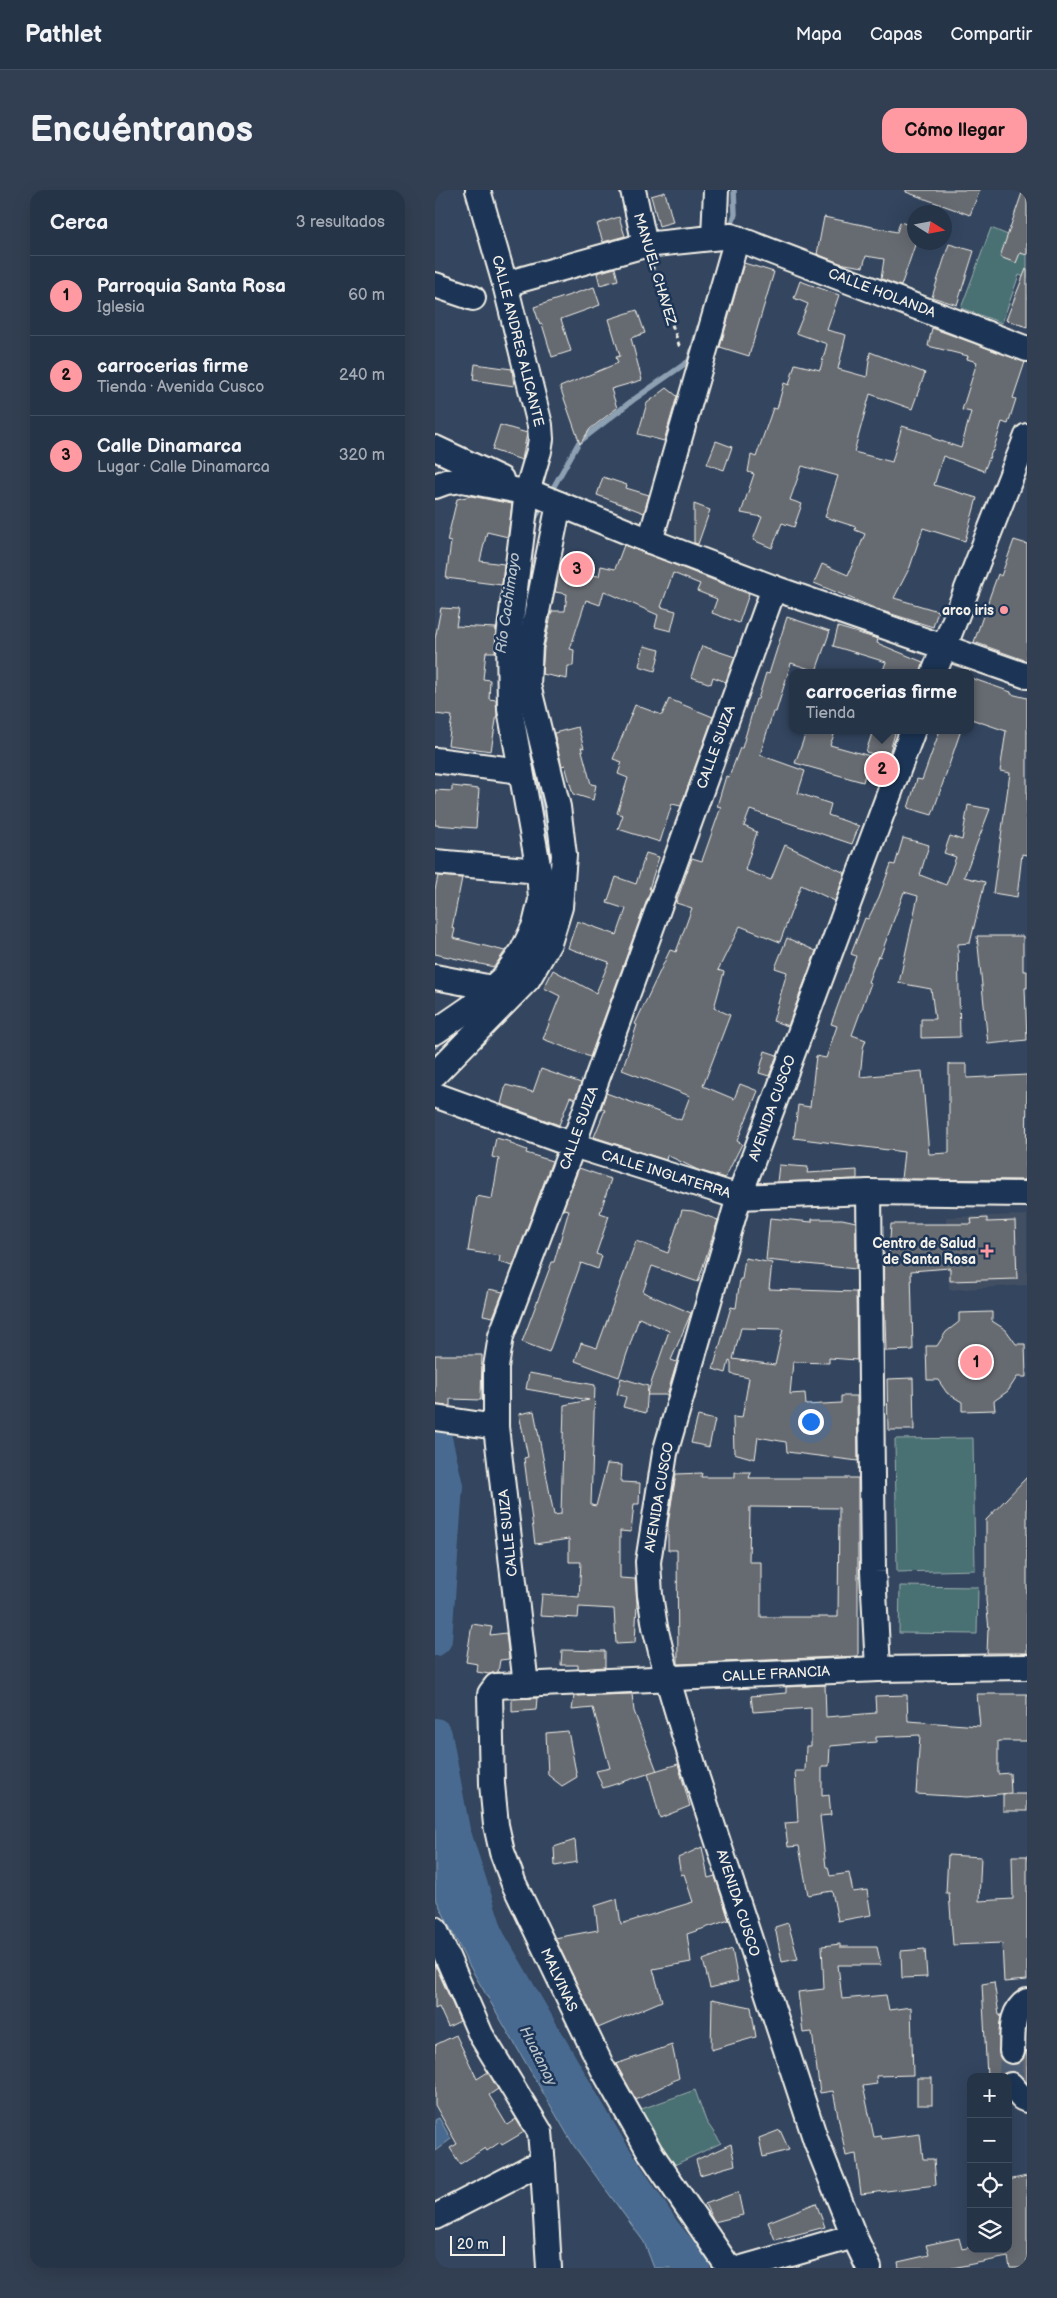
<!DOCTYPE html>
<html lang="es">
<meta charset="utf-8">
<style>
:root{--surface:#263447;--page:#323f52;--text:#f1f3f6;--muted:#a4aab4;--line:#424f60;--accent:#ff9aa2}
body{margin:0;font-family:"Balsamiq Sans",sans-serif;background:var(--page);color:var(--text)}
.controls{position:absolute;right:15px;bottom:15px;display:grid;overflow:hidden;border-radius:10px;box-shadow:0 5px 20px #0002}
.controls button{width:45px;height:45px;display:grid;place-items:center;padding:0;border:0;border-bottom:1px solid var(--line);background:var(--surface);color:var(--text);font:25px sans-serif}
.compass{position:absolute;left:472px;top:15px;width:45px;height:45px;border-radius:50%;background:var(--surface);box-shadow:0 5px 20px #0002;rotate:101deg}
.scale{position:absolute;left:15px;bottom:12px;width:55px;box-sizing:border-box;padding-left:5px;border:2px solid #f4f1e8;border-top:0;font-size:14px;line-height:18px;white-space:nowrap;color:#f4f1e8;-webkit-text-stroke:4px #1d3557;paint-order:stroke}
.you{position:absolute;left:375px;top:1231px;width:18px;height:18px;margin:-12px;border:4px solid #fff;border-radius:50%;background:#1a73e8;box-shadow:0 0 0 8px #1a73e833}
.badge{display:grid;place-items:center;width:32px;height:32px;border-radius:50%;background:var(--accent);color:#111;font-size:16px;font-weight:700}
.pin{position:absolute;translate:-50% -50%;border:2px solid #fff;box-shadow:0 1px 5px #0006}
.popup{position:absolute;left:354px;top:479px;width:185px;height:65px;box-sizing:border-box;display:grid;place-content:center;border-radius:10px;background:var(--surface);filter:drop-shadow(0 1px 4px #0005);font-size:16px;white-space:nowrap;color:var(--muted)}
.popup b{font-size:19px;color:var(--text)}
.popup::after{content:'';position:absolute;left:50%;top:100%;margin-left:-10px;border:10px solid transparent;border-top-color:var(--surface)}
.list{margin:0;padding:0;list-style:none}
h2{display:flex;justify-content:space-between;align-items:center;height:65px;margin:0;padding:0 20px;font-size:21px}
h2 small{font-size:16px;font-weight:400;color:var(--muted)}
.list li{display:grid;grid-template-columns:32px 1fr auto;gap:15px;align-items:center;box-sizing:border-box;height:80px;padding:0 20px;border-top:1px solid var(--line)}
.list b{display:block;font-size:19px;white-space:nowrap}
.list p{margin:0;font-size:16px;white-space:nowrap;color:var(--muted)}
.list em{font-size:16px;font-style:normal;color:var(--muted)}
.icon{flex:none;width:28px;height:28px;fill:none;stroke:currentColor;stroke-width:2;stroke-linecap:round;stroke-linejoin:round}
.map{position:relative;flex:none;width:592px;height:2078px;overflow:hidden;border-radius:15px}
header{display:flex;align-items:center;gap:30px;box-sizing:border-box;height:70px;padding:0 25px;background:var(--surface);border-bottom:1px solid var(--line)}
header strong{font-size:24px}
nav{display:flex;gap:28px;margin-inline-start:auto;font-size:18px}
.intro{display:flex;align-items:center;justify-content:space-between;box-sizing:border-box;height:120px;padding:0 30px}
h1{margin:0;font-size:35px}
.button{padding:12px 22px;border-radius:15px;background:var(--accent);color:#111;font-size:18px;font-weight:700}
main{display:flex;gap:30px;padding:0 30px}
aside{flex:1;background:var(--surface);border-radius:15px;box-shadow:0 5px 20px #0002}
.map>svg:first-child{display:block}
</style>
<header>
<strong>Pathlet</strong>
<nav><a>Mapa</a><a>Capas</a><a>Compartir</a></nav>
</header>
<div class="intro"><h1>Encuéntranos</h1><a class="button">Cómo llegar</a></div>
<main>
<aside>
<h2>Cerca<small>3 resultados</small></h2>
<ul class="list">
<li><span class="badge">1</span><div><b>Parroquia Santa Rosa</b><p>Iglesia</p></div><em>60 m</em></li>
<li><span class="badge">2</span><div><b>carrocerias firme</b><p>Tienda · Avenida Cusco</p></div><em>240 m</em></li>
<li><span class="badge">3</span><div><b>Calle Dinamarca</b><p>Lugar · Calle Dinamarca</p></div><em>320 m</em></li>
</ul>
</aside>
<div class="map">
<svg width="592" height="2078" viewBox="0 0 592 2078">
<rect width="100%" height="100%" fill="#33455f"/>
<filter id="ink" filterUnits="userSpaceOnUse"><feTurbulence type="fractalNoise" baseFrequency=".02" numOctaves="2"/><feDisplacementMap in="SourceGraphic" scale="10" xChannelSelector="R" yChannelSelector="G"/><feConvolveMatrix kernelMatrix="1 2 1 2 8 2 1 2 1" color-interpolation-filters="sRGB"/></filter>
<g filter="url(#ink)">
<polygon fill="#425064" points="592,1025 592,1095 514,1100 511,1027"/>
<g fill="#496f73" stroke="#9eb0ae">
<polygon points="556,38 592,53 592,88 584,85 567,133 526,118"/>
<polygon points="538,1248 540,1380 462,1382 460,1249"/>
<polygon points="465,1396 543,1397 542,1444 464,1443"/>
<polygon points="260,1900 271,1931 286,1953 233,1978 198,1922"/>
</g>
<g fill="#496b90" stroke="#8da1b3">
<polygon points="0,1249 11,1296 0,1449"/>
<polygon points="0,1545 18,1641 53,1749 174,1958 229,2042 258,2078 219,2078 209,2052 139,1956 31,1770 0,1707"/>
<polygon points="4,1928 16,1949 0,1961 0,1930"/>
</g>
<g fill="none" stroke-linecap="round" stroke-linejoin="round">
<g stroke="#8da1b3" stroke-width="5.5">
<polyline points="295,40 300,24 299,0"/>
<polyline points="114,305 144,252 198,210 254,171 264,137"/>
<polyline points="97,333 109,313"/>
<polyline points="91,542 114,647 113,670"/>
<polyline points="0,856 8,849"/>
</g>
<g stroke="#496b90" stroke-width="34">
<polyline points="0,1249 11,1296 0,1449"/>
<polyline points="0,1545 18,1641 53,1749 174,1958 229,2042 258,2078"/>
</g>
</g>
<g fill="#666b71" stroke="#f4f1e8" fill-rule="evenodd">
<polygon points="471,0 545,0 535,25 471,2"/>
<polygon points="588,0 592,0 592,65 585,63 581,73 565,67"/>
<polygon points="230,2 238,32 224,36 216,6"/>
<polygon points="184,27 190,46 168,52 162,34"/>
<polygon points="389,27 462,42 465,32 480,37 480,55 466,96 446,89 449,69 431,66 428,77 404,73 382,64"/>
<polygon points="514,54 539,61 522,115 497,107"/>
<polygon points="309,73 339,82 314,166 285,157"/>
<polygon points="180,78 183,90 165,95 162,83"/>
<polygon points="591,79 592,80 592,137 571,130"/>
<polygon points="365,91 404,105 392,140 411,145 403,179 432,187 435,162 490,183 477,219 435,204 419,262 457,272 467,236 497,245 497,248 526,258 536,222 527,220 542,172 532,169 533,166 493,156 497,138 590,172 578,208 581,209 573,234 567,232 558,261 557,261 549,281 508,266 499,295 542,308 530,351 488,338 475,377 459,408 503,421 498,437 444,420 379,393 387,374 413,385 430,344 420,340 421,337 390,327 403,286 367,276 355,310 367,314 359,337 347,333 337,358 318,350 327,327 306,323 319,284 313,282 316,265 321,267 338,218 342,219 349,193 354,195 360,174 385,180 392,154 361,143 373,114 359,108"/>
<polygon points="159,97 165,115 126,129 136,161 117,167 107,134 105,135 99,117"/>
<polygon points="202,120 210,143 196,148 207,190 176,199 182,218 155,239 145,254 125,197 183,173 181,167 185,166 174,129"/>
<polygon points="40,174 77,179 79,196 38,190"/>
<polygon points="232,198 242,206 229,251 203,244 212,213"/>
<polygon points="65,235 92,243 87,270 57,260"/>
<polygon points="281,251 297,257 289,280 272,274"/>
<polygon points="168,287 192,295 191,298 214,305 209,323 162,305"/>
<polygon points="36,306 77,314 73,347 52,342 45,371 69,374 67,395 11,388 16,352 12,351 22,309"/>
<polygon points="259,314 275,320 263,354 259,353"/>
<polygon points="579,350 592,354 592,471 539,452 556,403 563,384 566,386"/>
<polygon points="189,355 314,404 304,433 277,423 282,409 262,401 265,394 238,383 226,417 241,421 236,441 220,437 223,425 169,401 165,415 151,410 135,459 139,460 138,476 133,476 132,489 107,484 109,458 117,421 130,421 132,404 120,402 124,381 164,386 166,376 180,379"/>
<polygon points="6,418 24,419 21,436 61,438 60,462 51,462 48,489 55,490 54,509 61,510 62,524 56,561 13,555 17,526 0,524 0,449"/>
<polygon points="352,427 395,441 381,481 356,473 341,522 338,522 325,565 370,581 363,603 396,614 393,625 424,636 417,654 315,620 309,636 322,642 310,680 336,690 350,655 410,683 400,711 366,695 345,752 305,736 283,780 289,782 279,818 295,825 268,896 299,909 305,894 323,901 302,951 307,954 290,988 263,980 232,965 231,970 159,947 170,920 166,919 171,903 246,930 255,906 187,880 202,835 200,834 235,760 241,762 257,718 241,713 257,668 267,671 286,617 282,616 291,586 294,587 305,558 307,558 321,509 323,509 331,483 334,484"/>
<polygon points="403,437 443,449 442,453 488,472 486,483 480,481 479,483 447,483 451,472 398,456"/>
<polygon points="209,456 225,460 220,481 204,476"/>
<polygon points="267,456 300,467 291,492 278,487 276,494 256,487"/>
<polygon points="536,488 576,502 576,504 592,508 592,665 587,664 582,707 558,703 575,583 565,581 571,541 536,529"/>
<polygon points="234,509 278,527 246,616 237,614 225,652 183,639 188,625 182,623 193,588 183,584 187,572 178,569 200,515 227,525"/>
<polygon points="143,537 149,558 146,557 156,594 161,595 158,610 138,604 130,575 127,576 119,543"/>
<polygon points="372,540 401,540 395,555 435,566 428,592 360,573"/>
<polygon points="438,540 461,540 453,568 431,562"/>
<polygon points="505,540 526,540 497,625 473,618 482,589 487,590"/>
<polygon points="17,596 44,599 41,638 0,635 0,600 17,601"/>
<polygon points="533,615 555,619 529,687 550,692 535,753 523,754 525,847 486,848 486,829 500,829 496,799 464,793 483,706 469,702 445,767 443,766 433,792 436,793 417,845 431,850 428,858 425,887 487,881 494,964 514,963 514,874 532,874 532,888 592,885 591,990 466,989 469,962 359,948 363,915 375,917 381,866 391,868 402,836 396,834 421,766 416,764 430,728 433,729 444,707 456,674 460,675 468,648 494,655 485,685 511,695 521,667 509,663 515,646 527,650"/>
<polygon points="211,663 224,667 214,699 216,699 155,867 108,849 125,806 109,798 118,780 161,803 174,772 133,758 142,731 182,745 191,719 172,713 181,687 201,694"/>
<polygon points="3,686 27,688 17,738 20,739 18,748 70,761 59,777 0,764 0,700"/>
<polygon points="542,746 588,746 588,781 592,781 592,798 590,798 592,850 553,854"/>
<polygon points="352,748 381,761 353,836 338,831 352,782 340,778"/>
<polygon points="330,861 342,865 334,886 324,883"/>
<polygon points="106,879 146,893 140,909 135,907 124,935 66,914 71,895 98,902"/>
<polygon points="61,948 76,952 76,954 92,960 91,963 117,971 78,1076 64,1072 65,1066 33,1061 42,1006 57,1009 64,969 57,967"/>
<polygon points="344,975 373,977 372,983 422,980 422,989 342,992"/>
<polygon points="144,978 176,989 165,1023 174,1026 161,1064 167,1066 163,1079 146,1073 114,1162 87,1152 117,1072 119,1072 134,1020 128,1019"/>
<polygon points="247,1020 258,1021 283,1030 263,1092 217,1076 208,1102 256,1123 236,1170 242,1172 232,1205 212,1205 234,1141 204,1128 184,1187 140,1171 146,1153 162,1158 201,1051 233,1063"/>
<polygon points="335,1028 377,1032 377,1029 407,1029 421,1032 421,1079 331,1070"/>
<polygon points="552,1028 552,1032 580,1031 582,1089 515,1091 515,1078 476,1081 478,1160 451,1161 448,1064 454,1064 456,1034 537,1034 536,1029"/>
<path d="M310,1068L337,1073L334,1099L421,1102L422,1170L394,1168V1173L358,1172L355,1204L370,1203L371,1215L406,1213V1206H422L423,1271L352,1262L351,1252L323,1247L320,1269L299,1263L298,1227L307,1228L314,1188L296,1184V1172L294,1171L291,1183L278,1179L296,1117L301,1118L305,1089H307ZM306,1138L348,1139L340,1175L298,1169Z"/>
<polygon points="54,1099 68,1102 58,1127 48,1125"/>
<polygon points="557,1122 557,1131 571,1140 581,1154 590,1154 591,1187 582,1187 573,1201 559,1211 560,1220 527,1221 527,1212 512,1203 503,1190 492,1190 491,1156 502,1156 511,1142 524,1132 524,1123"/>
<polygon points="0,1165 47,1165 46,1210 15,1209 15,1216 0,1215"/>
<polygon points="94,1183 160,1195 156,1315 161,1316 172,1274 187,1275 186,1292 205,1293 204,1314 199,1314 196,1342 185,1341 185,1388 200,1389 202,1413 200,1453 181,1454 179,1419 144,1417 143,1428 105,1426 107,1404 144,1407 146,1372 134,1372 134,1349 100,1354 89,1268 93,1267 84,1224 99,1221 119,1325 126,1324 129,1215 154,1210 91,1199"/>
<polygon points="186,1188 213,1196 211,1223 188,1217 191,1207 182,1204"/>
<polygon points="478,1188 479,1240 453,1240 452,1189"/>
<polygon points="263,1226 280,1230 274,1257 256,1253"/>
<path d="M300,1282H316L314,1288H423V1466L243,1474L242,1360H233V1334L241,1284L267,1283L266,1287H300ZM315,1317L404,1318L403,1427H326V1372H314Z"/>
<polygon points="592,1287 592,1463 552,1463 553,1439 554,1439 551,1411 551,1330"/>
<polygon points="37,1434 57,1437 55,1445 71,1443 74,1469 65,1470 63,1482 54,1484 42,1482 43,1474 31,1472"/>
<polygon points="127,1460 170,1461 170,1477 143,1479 143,1475 126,1475"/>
<polygon points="390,1495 391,1527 441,1523 440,1506 472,1505 473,1531 545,1536 542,1504 592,1504 592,1551 563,1551 563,1584 575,1583 576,1603 532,1607 481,1604 485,1545 441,1547 441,1552 395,1556 394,1576 387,1576 387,1606 394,1605 396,1625 385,1626 391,1677 393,1677 395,1686 414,1683 418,1702 432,1700 436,1725 403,1731 397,1701 373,1705 364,1656 353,1657 350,1633 363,1632 360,1581 370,1581 371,1556 376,1556 376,1518 318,1522 316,1506 351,1503 351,1497"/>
<polygon points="197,1504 199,1521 222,1581 168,1598 161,1581 175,1578 158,1518 137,1520 139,1506"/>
<polygon points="102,1508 101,1520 77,1522 77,1509"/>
<polygon points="133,1541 142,1587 127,1596 113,1585 111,1543"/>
<polygon points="243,1574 255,1616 225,1628 213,1583"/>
<rect x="568" y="1604" width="24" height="17"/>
<polygon points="140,1650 142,1672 120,1676 119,1657"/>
<polygon points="267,1657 273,1688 280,1686 294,1730 252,1744 256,1772 218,1779 227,1811 163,1838 120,1748 163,1740 160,1716 182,1709 186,1734 258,1712 249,1684 246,1685 243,1668"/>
<polygon points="513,1665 546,1667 544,1711 578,1709 577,1666 592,1666 592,1790 569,1792 567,1753 518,1755 514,1703 511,1703"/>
<polygon points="353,1733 363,1769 347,1772 340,1737"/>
<polygon points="405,1754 405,1757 442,1757 446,1775 403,1775 407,1809 451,1805 454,1820 476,1817 478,1885 441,1886 442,1894 428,1896 439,1947 446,1946 447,1949 485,1944 488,1969 499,1969 501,1995 426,2004 421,1964 411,1966 398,1901 385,1903 377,1842 368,1843 363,1802 389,1799 387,1756"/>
<polygon points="297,1759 303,1791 275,1798 268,1770"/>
<polygon points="490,1759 492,1787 467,1788 466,1761"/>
<polygon points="0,1774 25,1831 13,1837 4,1817 0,1819"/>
<polygon points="559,1792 564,1825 566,1825 564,1846 565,1867 570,1873 583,1873 588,1869 592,1860 592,1893 580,1882 573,1882 565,1887 552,1887 547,1794"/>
<polygon points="277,1809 316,1817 321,1847 276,1860"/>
<polygon points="21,1845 42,1889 53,1882 63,1899 54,1905 72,1935 81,1929 89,1942 67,1955 65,1952 52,1961 50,1958 25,1974 15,1958 22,1954 0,1915 0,1855"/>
<polygon points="237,1855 244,1888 201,1910 181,1874"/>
<rect x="482" y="1888" width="15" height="27"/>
<polygon points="345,1940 354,1960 328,1967 324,1948"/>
<polygon points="296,1954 300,1975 265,1985 261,1970"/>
<polygon points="592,1986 592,2078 575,2078 573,2067 517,2078 464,2078 463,2072 494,2065 491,2055 524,2048 527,2059 536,2057 536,2059 573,2059 573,1990"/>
<polygon points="303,2002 308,2025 279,2032 270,2014"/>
<polygon points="381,2013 390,2037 340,2050 333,2032"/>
</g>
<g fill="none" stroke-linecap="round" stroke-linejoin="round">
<polyline stroke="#505f74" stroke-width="24" stroke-dasharray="24 12" stroke-linecap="butt" points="576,1895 577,1861"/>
<defs>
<g id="minor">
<polyline points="198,0 210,55"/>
<polyline points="279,47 281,0"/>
<polyline points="70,94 210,55 296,46 592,159"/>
<polyline points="0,95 38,108"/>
<polyline points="0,258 66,289"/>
<polyline points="0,296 11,292 27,290 100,304 215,351 339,398 592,486"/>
<polyline points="215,351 302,48"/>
<polyline points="499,483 592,246"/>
<polyline points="0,570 86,581"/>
<polyline points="0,672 104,681"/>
<polyline points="0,787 57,798"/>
<polyline points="0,842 35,818 69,787 87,762 100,735 106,710 104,681 75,519 74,447 92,302 104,261 106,249 105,235 70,94 43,0"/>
<polyline points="0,884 93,789 114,753 125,717 129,665 123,617 93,495 95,456 124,314"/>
<polyline points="0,905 138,955 304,1007 434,1002 592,1004"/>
<polyline points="434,1002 438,1382 443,1479"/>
<polyline points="0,1228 61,1237"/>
<polyline points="91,1495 61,1237 61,1177 66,1146 138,955 339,398"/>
<polyline points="0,1739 46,1845 105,1942 108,1976"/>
<path d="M577,1861C578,1842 575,1822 592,1811"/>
<polyline points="576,1895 587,1908 592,1910"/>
<polyline points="0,2027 95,1978 108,1976 114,2078"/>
<polyline points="298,2078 292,2075 215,1962 168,1879 79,1694 67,1662 61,1635 57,1594 55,1504 61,1496 443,1479 592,1477"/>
<polyline points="307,2078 419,2046"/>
<polyline points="434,2078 419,2046 381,1951 262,1588 233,1490 220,1437 215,1405 213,1372 230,1263 304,1007 478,540"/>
</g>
</defs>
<use href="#minor" stroke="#f4f1e8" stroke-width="28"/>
<polyline stroke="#f4f1e8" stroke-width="3" stroke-dasharray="5 4" stroke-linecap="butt" points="217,75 245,158"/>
<use href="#minor" stroke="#1d3557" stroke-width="24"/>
</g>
</g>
<g fill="#ff9aa2" stroke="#1d3557" stroke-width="2">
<circle cx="569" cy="420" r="5"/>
<path d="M549.5 1053.5h5v5h5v5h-5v5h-5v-5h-5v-5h5z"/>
</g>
<g text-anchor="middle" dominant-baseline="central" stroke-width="5" stroke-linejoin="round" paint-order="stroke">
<g font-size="14" fill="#f4f1e8" stroke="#1d3557">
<text transform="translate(220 79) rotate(73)">MANUEL CHAVEZ</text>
<text transform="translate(447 103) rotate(21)">CALLE HOLANDA</text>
<text transform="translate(83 151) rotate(76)">CALLE ANDRES ALICANTE</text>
<text transform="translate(281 557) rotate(-70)">CALLE SUIZA</text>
<text transform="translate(337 918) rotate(-70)">AVENIDA CUSCO</text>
<text transform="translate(144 938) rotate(-70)">CALLE SUIZA</text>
<text transform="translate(231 984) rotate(17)">CALLE INGLATERRA</text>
<text transform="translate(224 1307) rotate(-80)">AVENIDA CUSCO</text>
<text transform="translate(73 1343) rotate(-96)">CALLE SUIZA</text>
<text transform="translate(341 1484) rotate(-3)">CALLE FRANCIA</text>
<text transform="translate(303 1713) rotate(72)">AVENIDA CUSCO</text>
<text transform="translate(124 1790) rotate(65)">MALVINAS</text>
</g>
<g font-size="14" font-weight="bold" fill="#f4f1e8" stroke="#1d3557" text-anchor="end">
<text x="559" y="420">arco iris</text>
<text x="541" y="1053">Centro de Salud<tspan x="541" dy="16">de Santa Rosa</tspan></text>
</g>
<g font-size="15" font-style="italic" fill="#b8c2c9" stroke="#1d3557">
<text transform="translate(73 413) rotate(-82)">Río Cachimayo</text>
<text transform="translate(103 1866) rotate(63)">Huatanay</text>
</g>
</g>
</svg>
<div class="controls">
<button>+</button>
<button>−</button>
<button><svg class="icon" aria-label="locate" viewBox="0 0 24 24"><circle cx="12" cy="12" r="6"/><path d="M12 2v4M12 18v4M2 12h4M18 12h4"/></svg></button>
<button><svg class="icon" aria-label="layers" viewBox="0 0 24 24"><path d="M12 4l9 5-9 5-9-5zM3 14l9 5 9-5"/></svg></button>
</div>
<svg class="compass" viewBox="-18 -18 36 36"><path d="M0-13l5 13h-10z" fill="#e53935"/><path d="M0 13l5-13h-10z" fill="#a4aab4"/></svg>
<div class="scale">20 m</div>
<div class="you"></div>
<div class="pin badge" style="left:541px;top:1172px">1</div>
<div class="pin badge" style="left:447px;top:579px">2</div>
<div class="popup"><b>carrocerias firme</b>Tienda</div>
<div class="pin badge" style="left:142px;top:379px">3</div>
</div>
</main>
